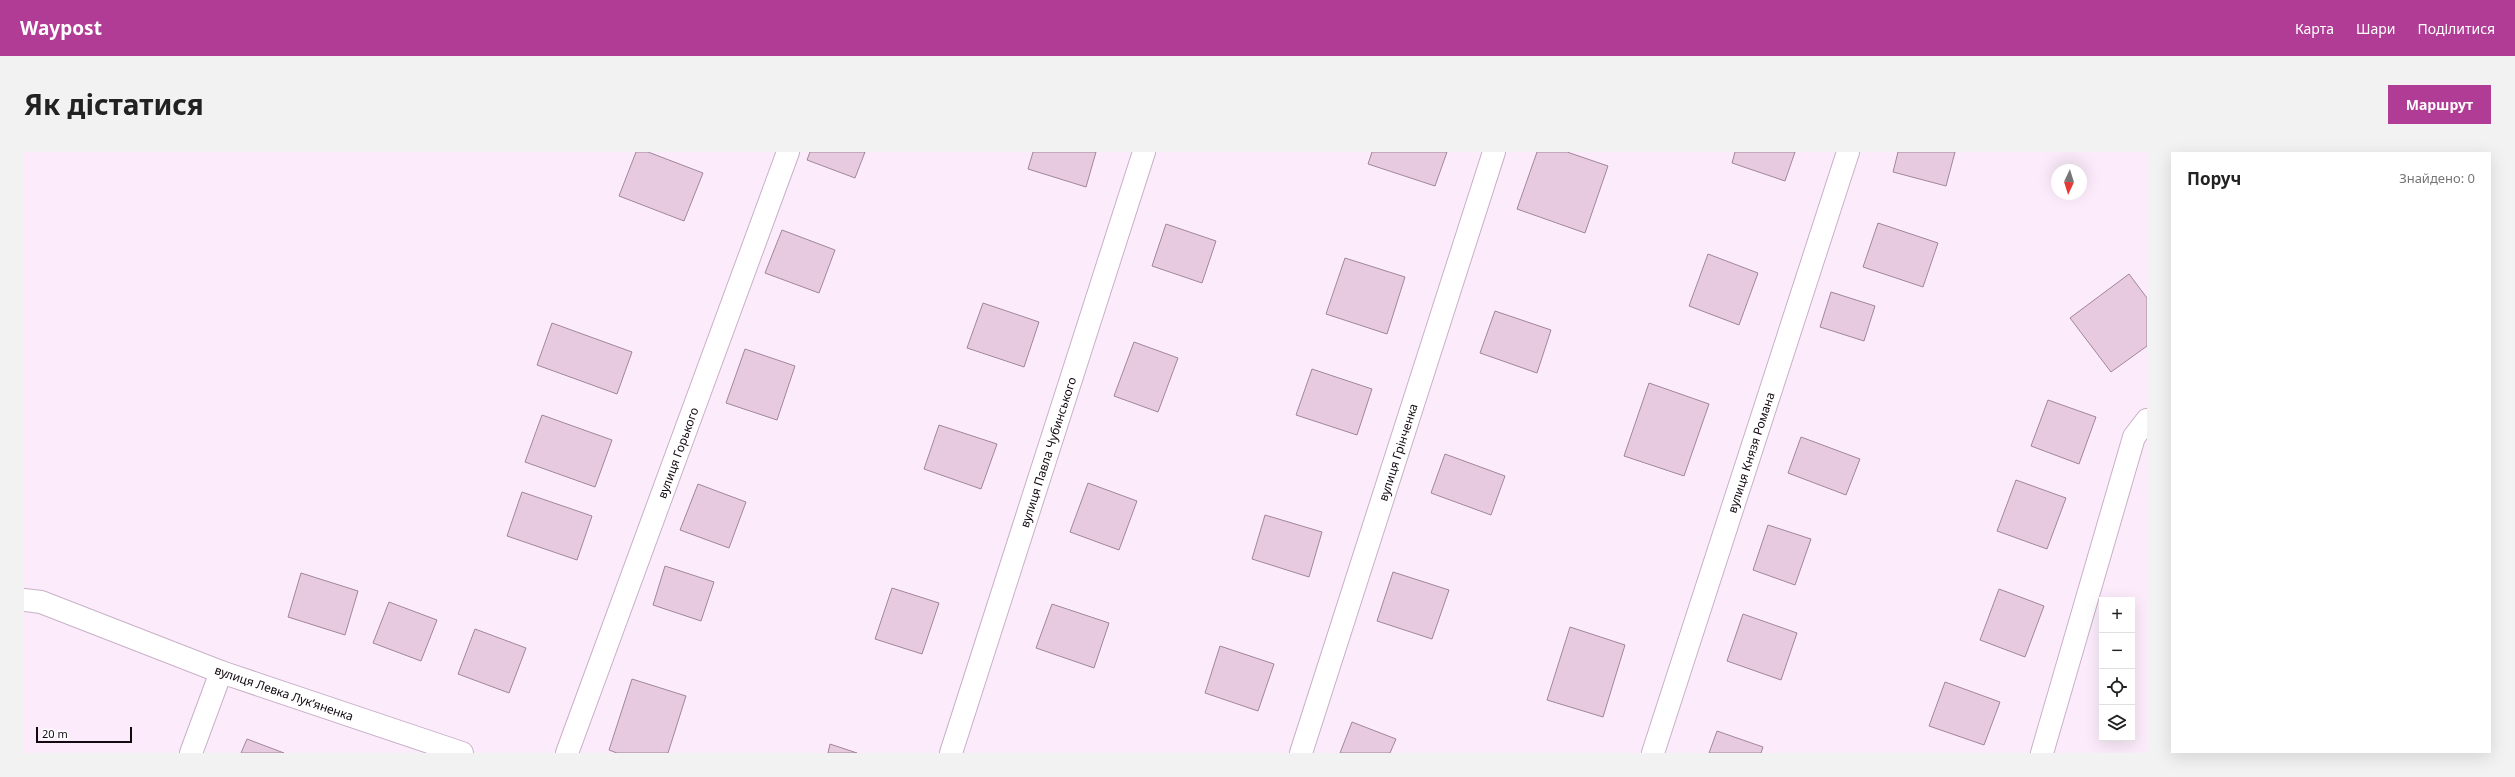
<!DOCTYPE html>
<html lang="uk">
<meta charset="utf-8">
<style>
:root{--surface:#fff;--page:#f2f2f2;--text:#222;--muted:#767676;--line:#e0e0e0;--accent:#b03c95}
body{margin:0;font-family:"Noto Sans",sans-serif;background:var(--page);color:var(--text)}
.controls{position:absolute;right:12px;bottom:12px;display:grid;overflow:hidden;border-radius:0px;box-shadow:0 4px 16px #0002}
.controls button{width:36px;height:36px;display:grid;place-items:center;padding:0;border:0;border-bottom:1px solid var(--line);background:var(--surface);color:var(--text);font:20px sans-serif}
.compass{position:absolute;left:2027px;top:12px;width:36px;height:36px;border-radius:50%;background:var(--surface);box-shadow:0 4px 16px #0002;rotate:184deg}
.scale{position:absolute;left:12px;bottom:10px;width:96px;box-sizing:border-box;padding-left:4px;border:2px solid #120911;border-top:0;font-size:11px;line-height:14px;white-space:nowrap;color:#120911;-webkit-text-stroke:3px #fff;paint-order:stroke}
.list{margin:0;padding:0;list-style:none}
h2{display:flex;justify-content:space-between;align-items:center;height:52px;margin:0;padding:0 16px;font-size:17px}
h2 small{font-size:13px;font-weight:400;color:var(--muted)}
.icon{flex:none;width:22px;height:22px;fill:none;stroke:currentColor;stroke-width:2;stroke-linecap:round;stroke-linejoin:round}
.map{position:relative;flex:none;width:2123px;height:601px;overflow:hidden;border-radius:0px}
header{display:flex;align-items:center;gap:24px;box-sizing:border-box;height:56px;padding:0 20px;background:var(--accent);color:#fff}
header strong{font-size:19px}
nav{display:flex;gap:22px;margin-inline-start:auto;font-size:14px}
.intro{display:flex;align-items:center;justify-content:space-between;box-sizing:border-box;height:96px;padding:0 24px}
h1{margin:0;font-size:28px}
.button{padding:10px 18px;border-radius:0px;background:var(--accent);color:#fff;font-size:14px;font-weight:700}
main{display:flex;gap:24px;padding:0 24px}
aside{flex:1;background:var(--surface);border-radius:0px;box-shadow:0 4px 16px #0002}
.map>svg:first-child{display:block}
</style>
<header>
<strong>Waypost</strong>
<nav><a>Карта</a><a>Шари</a><a>Поділитися</a></nav>
</header>
<div class="intro"><h1>Як дістатися</h1><a class="button">Маршрут</a></div>
<main>
<div class="map">
<svg width="2123" height="601" viewBox="0 0 2123 601">
<rect width="100%" height="100%" fill="#fcecfb"/>
<g fill="#e7cadf" stroke="#a18699">
<polygon points="612,0 624,0 679,21 660,69 595,44"/>
<polygon points="786,0 841,0 831,26 783,8"/>
<polygon points="1009,0 1072,0 1062,35 1004,17"/>
<polygon points="1348,0 1423,0 1411,34 1344,12"/>
<polygon points="1513,0 1543,0 1584,14 1561,81 1493,57"/>
<polygon points="1711,0 1771,0 1761,29 1708,11"/>
<polygon points="1874,0 1931,0 1922,34 1869,20"/>
<polygon points="1854,71 1914,91 1899,135 1839,115"/>
<polygon points="1142,72 1192,89 1178,131 1128,114"/>
<polygon points="758,78 811,98 795,141 741,121"/>
<polygon points="1684,102 1734,121 1715,173 1665,154"/>
<polygon points="1321,106 1381,125 1363,182 1302,162"/>
<polygon points="2105,122 2123,146 2123,194 2087,220 2046,166"/>
<polygon points="1807,140 1851,154 1840,189 1796,175"/>
<polygon points="959,151 1015,170 1000,215 943,196"/>
<polygon points="1471,159 1527,178 1513,221 1456,201"/>
<polygon points="528,171 608,200 593,242 513,213"/>
<polygon points="1110,190 1154,206 1134,260 1090,244"/>
<polygon points="721,197 771,214 753,268 702,251"/>
<polygon points="1288,217 1348,237 1333,283 1272,263"/>
<polygon points="1625,231 1685,252 1660,324 1600,304"/>
<polygon points="2024,248 2072,265 2055,312 2007,294"/>
<polygon points="518,263 588,288 571,335 501,310"/>
<polygon points="915,273 973,292 957,337 900,317"/>
<polygon points="1777,285 1836,307 1822,343 1764,321"/>
<polygon points="1421,302 1481,324 1467,363 1407,341"/>
<polygon points="1992,328 2042,346 2023,397 1973,379"/>
<polygon points="1064,331 1113,349 1095,398 1046,380"/>
<polygon points="674,332 722,350 705,396 656,378"/>
<polygon points="498,340 568,364 553,408 483,384"/>
<polygon points="1241,363 1298,380 1285,425 1228,407"/>
<polygon points="1744,373 1787,387 1771,433 1729,418"/>
<polygon points="641,414 690,430 677,469 629,453"/>
<polygon points="1369,420 1425,438 1408,487 1353,469"/>
<polygon points="277,421 334,439 321,483 264,465"/>
<polygon points="868,436 915,451 898,502 851,487"/>
<polygon points="1975,437 2020,454 2001,505 1956,488"/>
<polygon points="365,450 413,468 397,509 349,491"/>
<polygon points="1028,452 1085,471 1070,516 1012,496"/>
<polygon points="1719,462 1773,481 1757,528 1703,509"/>
<polygon points="1546,475 1601,493 1579,565 1523,548"/>
<polygon points="451,477 502,496 485,541 434,522"/>
<polygon points="1196,494 1250,512 1234,559 1181,541"/>
<polygon points="608,527 662,544 644,601 593,601 585,598"/>
<polygon points="1921,530 1976,550 1960,593 1905,574"/>
<polygon points="1328,570 1372,587 1366,601 1316,601"/>
<polygon points="1693,579 1739,595 1737,601 1685,601"/>
<polygon points="223,587 260,601 217,601"/>
<polygon points="806,592 833,601 804,601"/>
</g>
<g fill="none" stroke-linecap="round" stroke-linejoin="round">
<defs>
<g id="minor">
<polyline points="0,448 17,450 197,520 438,601"/>
<polyline points="167,601 197,520"/>
<path id="s1" d="M543,601L764,0"/>
<path id="s2" d="M927,601L1120,0"/>
<path id="s3" d="M1277,601L1470,0"/>
<path id="s4" d="M1629,601L1824,0"/>
<polyline points="2018,601 2110,285 2123,268"/>
</g>
</defs>
<use href="#minor" stroke="#c9b0c8" stroke-width="24"/>
<use href="#minor" stroke="#fff" stroke-width="22"/>
</g>
<g text-anchor="middle" dominant-baseline="central" stroke-width="4" stroke-linejoin="round" paint-order="stroke">
<g font-size="12" fill="#120911" stroke="#fff">
<text stroke="none"><textPath href="#s1" startOffset="320">вулиця Горького</textPath></text>
<text stroke="none"><textPath href="#s2" startOffset="316">вулиця Павла Чубинського</textPath></text>
<text stroke="none"><textPath href="#s3" startOffset="316">вулиця Грінченка</textPath></text>
<text stroke="none"><textPath href="#s4" startOffset="316">вулиця Князя Романа</textPath></text>
<text transform="translate(260 541) rotate(19)">вулиця Левка Лукʼяненка</text>
</g>
</g>
</svg>
<div class="controls">
<button>+</button>
<button>−</button>
<button><svg class="icon" aria-label="locate" viewBox="0 0 24 24"><circle cx="12" cy="12" r="6"/><path d="M12 2v4M12 18v4M2 12h4M18 12h4"/></svg></button>
<button><svg class="icon" aria-label="layers" viewBox="0 0 24 24"><path d="M12 4l9 5-9 5-9-5zM3 14l9 5 9-5"/></svg></button>
</div>
<svg class="compass" viewBox="-18 -18 36 36"><path d="M0-13l5 13h-10z" fill="#e53935"/><path d="M0 13l5-13h-10z" fill="#767676"/></svg>
<div class="scale">20 m</div>
</div>
<aside>
<h2>Поруч<small>Знайдено: 0</small></h2>
<ul class="list">
</ul>
</aside>
</main>
